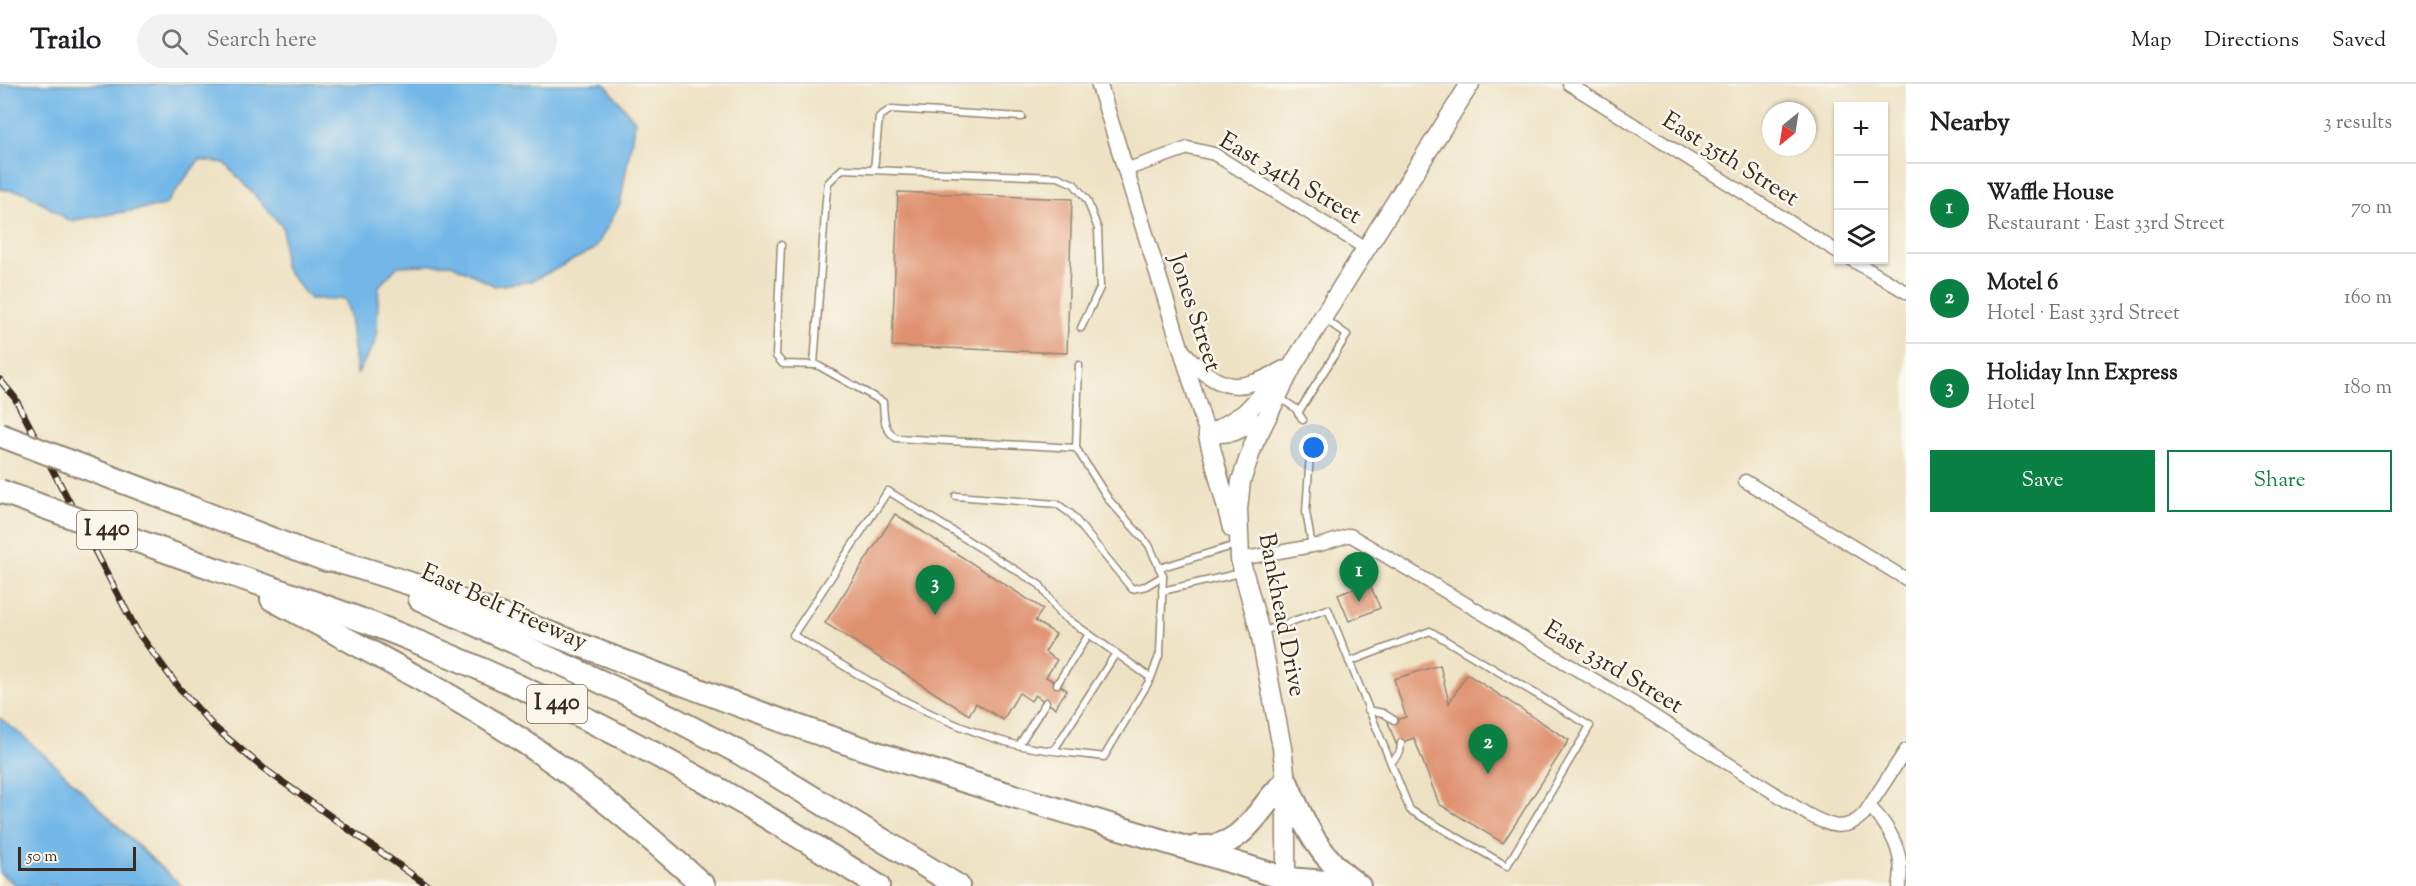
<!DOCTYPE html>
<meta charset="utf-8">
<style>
:root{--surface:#fff;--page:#f2f2f2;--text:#202124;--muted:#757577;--line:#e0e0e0;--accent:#0b8043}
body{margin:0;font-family:"Sorts Mill Goudy",serif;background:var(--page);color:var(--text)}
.controls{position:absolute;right:18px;top:18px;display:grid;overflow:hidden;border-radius:0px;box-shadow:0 2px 4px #0004}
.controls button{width:54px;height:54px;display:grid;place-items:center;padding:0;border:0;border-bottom:2px solid var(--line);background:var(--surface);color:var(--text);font:30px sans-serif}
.compass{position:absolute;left:1762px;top:18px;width:54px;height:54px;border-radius:50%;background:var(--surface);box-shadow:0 2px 4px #0004;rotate:210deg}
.scale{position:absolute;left:18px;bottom:15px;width:118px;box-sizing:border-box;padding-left:6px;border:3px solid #3b2a1e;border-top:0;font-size:16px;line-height:21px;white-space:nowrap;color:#3b2a1e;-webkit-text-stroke:4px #fbf7ec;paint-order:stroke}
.you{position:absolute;left:1314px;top:364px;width:21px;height:21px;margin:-15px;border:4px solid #fff;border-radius:50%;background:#1a73e8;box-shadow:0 0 0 9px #1a73e833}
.badge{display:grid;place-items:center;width:39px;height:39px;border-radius:50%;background:var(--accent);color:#fff;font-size:20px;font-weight:700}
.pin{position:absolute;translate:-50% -50px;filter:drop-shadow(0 2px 3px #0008)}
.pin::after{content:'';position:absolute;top:32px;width:21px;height:18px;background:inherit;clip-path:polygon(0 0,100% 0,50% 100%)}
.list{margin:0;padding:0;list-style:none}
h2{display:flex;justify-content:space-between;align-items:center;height:78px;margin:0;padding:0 24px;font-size:26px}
h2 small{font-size:20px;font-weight:400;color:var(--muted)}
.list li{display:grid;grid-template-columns:39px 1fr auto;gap:18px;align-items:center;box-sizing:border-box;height:90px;padding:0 24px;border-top:2px solid var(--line)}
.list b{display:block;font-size:22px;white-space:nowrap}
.list p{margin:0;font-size:20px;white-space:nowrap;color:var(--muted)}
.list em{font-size:20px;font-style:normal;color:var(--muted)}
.actions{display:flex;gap:12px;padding:18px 24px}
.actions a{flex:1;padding:14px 0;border:2px solid var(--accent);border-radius:0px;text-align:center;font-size:21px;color:var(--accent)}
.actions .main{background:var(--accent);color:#fff}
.icon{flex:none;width:33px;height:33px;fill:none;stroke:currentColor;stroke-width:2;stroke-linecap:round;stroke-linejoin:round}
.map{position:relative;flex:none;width:1906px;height:802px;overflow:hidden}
header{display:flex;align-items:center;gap:36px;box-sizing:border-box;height:84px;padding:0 30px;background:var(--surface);border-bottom:2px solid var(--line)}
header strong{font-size:28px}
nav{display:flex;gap:33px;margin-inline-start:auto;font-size:21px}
.search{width:420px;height:54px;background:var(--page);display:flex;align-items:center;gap:15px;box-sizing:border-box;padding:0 21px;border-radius:33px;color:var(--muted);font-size:22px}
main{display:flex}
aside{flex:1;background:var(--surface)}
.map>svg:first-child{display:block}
</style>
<header>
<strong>Trailo</strong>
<div class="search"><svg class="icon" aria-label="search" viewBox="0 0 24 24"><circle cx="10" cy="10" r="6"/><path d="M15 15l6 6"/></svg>Search here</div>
<nav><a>Map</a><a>Directions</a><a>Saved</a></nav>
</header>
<main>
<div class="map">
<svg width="1906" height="802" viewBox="0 0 1906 802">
<rect width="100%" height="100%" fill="#fbf7ec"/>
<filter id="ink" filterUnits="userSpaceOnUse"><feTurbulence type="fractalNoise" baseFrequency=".0167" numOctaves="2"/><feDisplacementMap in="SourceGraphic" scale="12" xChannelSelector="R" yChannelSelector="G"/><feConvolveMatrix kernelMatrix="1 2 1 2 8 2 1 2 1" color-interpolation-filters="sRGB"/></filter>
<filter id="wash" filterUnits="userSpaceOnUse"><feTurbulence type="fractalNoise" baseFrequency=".008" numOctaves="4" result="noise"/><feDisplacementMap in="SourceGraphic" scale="24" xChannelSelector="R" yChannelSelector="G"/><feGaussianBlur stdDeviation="1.35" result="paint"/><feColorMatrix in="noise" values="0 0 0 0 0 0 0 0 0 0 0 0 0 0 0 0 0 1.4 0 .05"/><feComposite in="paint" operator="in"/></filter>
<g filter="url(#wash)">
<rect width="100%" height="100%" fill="#eee2c4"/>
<g fill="#72b7e8" stroke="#567083" stroke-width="1.5">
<polygon points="0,0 605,0 635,37 620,120 595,165 532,197 495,202 451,180 398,182 379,202 376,257 357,290 350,231 345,215 310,215 284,183 283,143 225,79 199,76 165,121 70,137 25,108 0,105"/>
<path d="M0,634C66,684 119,749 182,802H18L0,789Z"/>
</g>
<g id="blocks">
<g fill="#df906e">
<polygon points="898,108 1072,115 1067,269 892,262"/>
<polygon points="895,430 1043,525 1035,537 1056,550 1045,568 1057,576 1046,593 1067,606 1055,624 1035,611 1031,617 1019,609 1003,636 976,619 969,631 825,539"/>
<polygon points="1369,498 1380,524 1349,537 1338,511"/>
<polygon points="1440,581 1449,619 1467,590 1569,656 1503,759 1439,720 1414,654 1396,660 1388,638 1406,633 1394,595"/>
</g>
</g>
</g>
<g filter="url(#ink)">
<use href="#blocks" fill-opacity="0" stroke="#948671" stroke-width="1.5"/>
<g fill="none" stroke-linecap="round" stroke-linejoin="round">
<defs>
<g id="service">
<polyline points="874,86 879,33 891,25 1022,33"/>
<path d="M781,161L776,272L783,280L817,281L883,318C884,334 883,344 896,354L1076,364L1109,416L1149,461L1163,492L1160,569L1151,594L1104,673C1074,669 1042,667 1013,660C932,638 864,595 793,551L888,407L1040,501L1059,529L1151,594"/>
<polyline points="814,281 826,115 828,99 842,85 1058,93 1074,100 1087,116 1098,145 1100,204 1081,244"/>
<polyline points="1280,314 1295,324 1303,336"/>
<polyline points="1298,329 1347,251 1325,235"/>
<polyline points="1076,364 1079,281"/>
<polyline points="1310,370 1306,428 1312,462"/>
<polyline points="956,412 1057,420 1071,430 1132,505 1146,502 1163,492"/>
<polyline points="1159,484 1236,461"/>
<polyline points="1162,507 1241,489"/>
<polyline points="1261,548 1328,525 1410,726 1507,782 1590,642 1430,547 1349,578"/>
<polyline points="1057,600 1089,550"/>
<polyline points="1368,626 1383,629 1394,636"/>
<polyline points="1019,661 1046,618"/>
<polyline points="1054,666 1116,569"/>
<polyline points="1391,679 1400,668 1401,659"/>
</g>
<g id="minor">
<polyline points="1569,0 1838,168"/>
<polyline points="1125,86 1188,64 1214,70 1365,164"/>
<polyline points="1852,176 1906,208"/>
<polyline points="1745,397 1906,495"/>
<path d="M1240,475L1323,460L1350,451L1635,620L1807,730C1828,741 1844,750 1864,730L1906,666"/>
<path d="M1870,723C1890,743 1906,771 1899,802"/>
</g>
<g id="tertiary">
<polyline points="1099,0 1208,352 1234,349 1266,334"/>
<path d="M1182,267C1219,307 1236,311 1283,285"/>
</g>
<g id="secondary">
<polyline points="1232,444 1208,352 1244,330 1280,293"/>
<polyline points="1286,802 1286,697 1282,664 1260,548 1240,475 1238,425 1241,397 1254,359 1294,279 1470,0"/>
</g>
<g id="motorway">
<polyline points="189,423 326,476"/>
<path d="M311,470C464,511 607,573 755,627C930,691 1110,739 1287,795L1326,798L1336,802"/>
<path d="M215,485C284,508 353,531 420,559C580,625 733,708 878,802"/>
<path d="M272,515C368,567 467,616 556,680C608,717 656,759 704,802"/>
<polyline points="420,515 621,607 738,668 958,802"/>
<path d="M1196,763C1244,767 1257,724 1286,697C1304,740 1319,775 1359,802"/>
</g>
</defs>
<use href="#service" stroke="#948671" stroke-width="9"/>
<use href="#minor" stroke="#948671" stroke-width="15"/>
<use href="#tertiary" stroke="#948671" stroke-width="18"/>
<use href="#secondary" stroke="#948671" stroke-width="21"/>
<use href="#motorway" stroke="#948671" stroke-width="26"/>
<use href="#service" stroke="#fff" stroke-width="6"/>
<use href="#minor" stroke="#fff" stroke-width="12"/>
<use href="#tertiary" stroke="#fff" stroke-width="15"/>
<use href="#secondary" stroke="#fff" stroke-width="18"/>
<use href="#motorway" stroke="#fff" stroke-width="22"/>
<defs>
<polyline id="rail" points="0,296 15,314 137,547 179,604 214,643 263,684 428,802"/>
</defs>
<use href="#rail" stroke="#3b2a1e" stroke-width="7"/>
<use href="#rail" stroke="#fbf7ec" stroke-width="4.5" stroke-dasharray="14" stroke-linecap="butt"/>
<defs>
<g id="motorway-bridge">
<polyline points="0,351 189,423"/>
<polyline points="0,407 215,485"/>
</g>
</defs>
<use href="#motorway-bridge" stroke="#948671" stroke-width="26" stroke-linecap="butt"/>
<use href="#motorway-bridge" stroke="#fff" stroke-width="22"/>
</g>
</g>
<g text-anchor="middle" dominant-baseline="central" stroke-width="5" stroke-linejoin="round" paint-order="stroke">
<g fill="#fbf7ec" stroke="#75685c" stroke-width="1.5">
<rect x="77" y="427" width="60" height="38" rx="4.5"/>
<rect x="527" y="601" width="60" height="38" rx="4.5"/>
</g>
<g font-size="22" font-weight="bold" fill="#3b2a1e">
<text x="107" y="446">I 440</text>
<text x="557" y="620">I 440</text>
</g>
<g font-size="24" fill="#3b2a1e" stroke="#fbf7ec">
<text transform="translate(1730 76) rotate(32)">East 35th Street</text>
<text transform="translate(1290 95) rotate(30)">East 34th Street</text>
<text transform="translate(1194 229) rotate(72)">Jones Street</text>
<text transform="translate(504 524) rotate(24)">East Belt Freeway</text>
<text transform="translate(1281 531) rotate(79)">Bankhead Drive</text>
<text transform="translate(1613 584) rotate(31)">East 33rd Street</text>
</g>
</g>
</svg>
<div class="controls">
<button>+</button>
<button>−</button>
<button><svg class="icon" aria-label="layers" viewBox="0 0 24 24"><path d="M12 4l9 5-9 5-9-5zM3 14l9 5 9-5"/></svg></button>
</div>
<svg class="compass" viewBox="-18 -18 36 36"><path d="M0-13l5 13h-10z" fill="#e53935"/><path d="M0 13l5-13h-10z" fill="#757577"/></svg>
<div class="scale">50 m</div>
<div class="you"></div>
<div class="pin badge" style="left:1359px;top:518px">1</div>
<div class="pin badge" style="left:1488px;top:690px">2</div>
<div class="pin badge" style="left:935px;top:531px">3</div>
</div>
<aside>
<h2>Nearby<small>3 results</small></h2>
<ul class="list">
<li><span class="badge">1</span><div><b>Waffle House</b><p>Restaurant · East 33rd Street</p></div><em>70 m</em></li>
<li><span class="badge">2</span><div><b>Motel 6</b><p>Hotel · East 33rd Street</p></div><em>160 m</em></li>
<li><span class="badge">3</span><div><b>Holiday Inn Express</b><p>Hotel</p></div><em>180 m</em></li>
</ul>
<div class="actions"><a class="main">Save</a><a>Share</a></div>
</aside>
</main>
